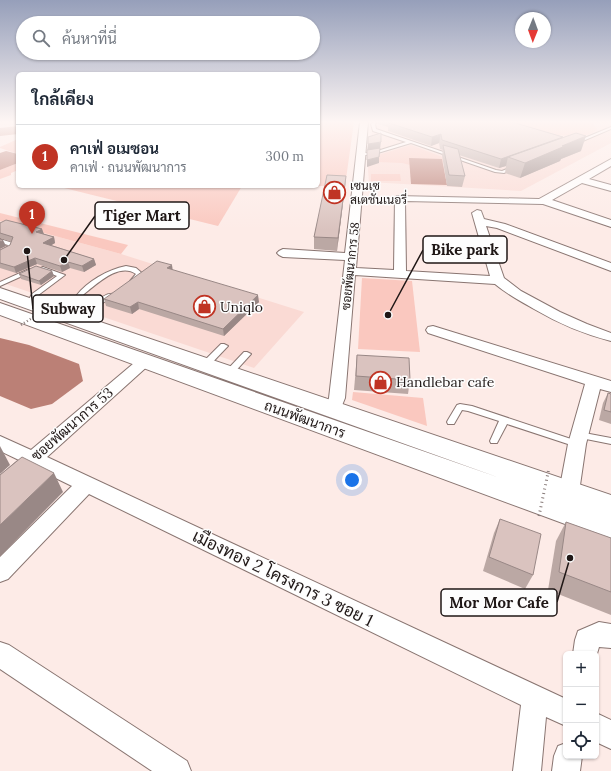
<!DOCTYPE html>
<html lang="th">
<meta charset="utf-8">
<style>
:root{--surface:#fff;--page:#f2f2f3;--text:#1f2937;--muted:#747a83;--line:#e0e1e3;--accent:#c03424}
body{margin:0;font-family:Lora,Sarabun,serif;background:var(--page);color:var(--text)}
.controls{position:absolute;right:12px;bottom:12px;display:grid;overflow:hidden;border-radius:6px;box-shadow:0 1px 3px #0004}
.controls button{width:36px;height:36px;display:grid;place-items:center;padding:0;border:0;border-bottom:1px solid var(--line);background:var(--surface);color:var(--text);font:20px sans-serif}
.compass{position:absolute;left:515px;top:12px;width:36px;height:36px;border-radius:50%;background:var(--surface);box-shadow:0 1px 3px #0004;rotate:181deg}
.you{position:absolute;left:352px;top:480px;width:14px;height:14px;margin:-10px;border:3px solid #fff;border-radius:50%;background:#1a73e8;box-shadow:0 0 0 6px #1a73e833}
.badge{display:grid;place-items:center;width:26px;height:26px;border-radius:50%;background:var(--accent);color:#fff;font-size:13px;font-weight:700}
.pin{position:absolute;translate:-50% -33px;filter:drop-shadow(0 1px 2px #0008)}
.pin::after{content:'';position:absolute;top:21px;width:14px;height:12px;background:inherit;clip-path:polygon(0 0,100% 0,50% 100%)}
.list{margin:0;padding:0;list-style:none}
h2{display:flex;justify-content:space-between;align-items:center;height:52px;margin:0;padding:0 16px;font-size:17px}
h2 small{font-size:13px;font-weight:400;color:var(--muted)}
.list li{display:grid;grid-template-columns:26px 1fr auto;gap:12px;align-items:center;box-sizing:border-box;height:64px;padding:0 16px;border-top:1px solid var(--line)}
.list b{display:block;font-size:15px;white-space:nowrap}
.list p{margin:0;font-size:13px;white-space:nowrap;color:var(--muted)}
.list em{font-size:13px;font-style:normal;color:var(--muted)}
.icon{flex:none;width:22px;height:22px;fill:none;stroke:currentColor;stroke-width:2;stroke-linecap:round;stroke-linejoin:round}
.map{position:relative;flex:none;width:611px;height:771px;overflow:hidden}
.search{position:absolute;background:var(--surface);box-shadow:0 1px 3px #0004;left:16px;top:16px;width:304px;height:44px;display:flex;align-items:center;gap:10px;box-sizing:border-box;padding:0 14px;border-radius:22px;color:var(--muted);font-size:15px}
.panel{position:absolute;background:var(--surface);box-shadow:0 1px 3px #0004;left:16px;top:72px;width:304px;height:116px;border-radius:6px}
.map>svg:first-child{display:block}
</style>
<div class="map">
<svg width="611" height="771" viewBox="0 0 611 771">
<rect width="100%" height="100%" fill="#fdebe7"/>
<g fill="#fadad4">
<polygon points="372,122 611,122 611,143 521,191 369,182 367,157 371,154"/>
<polygon points="0,221 121,254 304,312 254,368 0,282"/>
</g>
<g fill="#fac8bf">
<polygon points="318,122 354,122 345,186 309,186 318,186"/>
<path d="M495,122H592L597,129C585,147 514,126 495,122Z"/>
<polygon points="18,139 18,154 0,148 0,147"/>
<polygon points="411,145 453,161 410,165 402,163 378,162 375,156"/>
<polygon points="18,163 18,170 11,173 11,175 0,179 0,170"/>
<polygon points="371,174 400,174 401,181 371,181"/>
<polygon points="56,186 242,186 218,226"/>
<polygon points="0,213 128,245 121,254 0,221"/>
<polygon points="362,278 412,281 420,352 358,349"/>
<polygon points="353,392 423,398 427,426 352,400"/>
</g>
<g fill="#bb8076">
<polygon points="6,151 18,154 18,163 0,170 0,153"/>
<polygon points="409,158 442,159 447,185 411,184"/>
<polygon points="0,338 29,345 79,364 83,381 52,404 31,409 0,396"/>
</g>
<g fill="none" stroke-linecap="round" stroke-linejoin="round">
<polygon fill="#bb8076" fill-rule="evenodd" points="18,126 18,134 0,136 0,128"/>
<defs>
<g id="service">
<polygon points="373,122 377,122 375,124 376,129 496,170 502,171 514,166 516,167 504,173 495,172 411,143 371,155 360,155 360,153 371,153 406,142 373,131 371,124"/>
<polygon points="611,127 611,129 578,143 575,142"/>
<polygon points="0,239 13,243 14,244 12,249 0,255 0,251 7,247 8,245 0,243"/>
<path d="M126,266L136,268L143,274L135,282L133,283L130,281L136,274C119,262 97,284 84,294L82,296L83,298C102,306 101,292 114,294V296L101,304L91,305L73,319H69L68,318L69,317L84,303L77,299L76,296C88,281 107,270 126,266Z"/>
<polygon points="43,267 65,275 37,296 32,304 28,304 27,303 32,294 57,276 41,270 41,268"/>
<polygon points="29,269 31,270 31,272 0,286 0,282"/>
<polygon points="221,344 224,344 228,346 208,367 202,367 201,365 202,363"/>
<polygon points="244,352 247,352 251,354 232,375 226,375 225,373 226,371"/>
<polygon points="460,404 472,406 580,442 581,444 580,446 577,447 507,424 497,443 491,443 490,441 499,421 468,411 462,410 454,424 448,424 447,422 448,420 457,405"/>
<polygon points="579,432 611,438 611,444 576,437 575,435 576,433"/>
</g>
<g id="minor">
<path d="M360,122H368L356,268L394,270L395,198L397,196L539,199L611,159V166L589,179L611,185V191L582,183L552,200L611,220V227L543,204L405,201L406,271L490,276L472,213L477,210L481,211L484,219L505,224L611,263V271L497,228L486,226L504,278L521,291L560,312L587,324L611,333V341C583,334 558,323 534,309C520,301 507,294 495,284L355,275L345,398L339,413L333,415L327,413L325,409L329,398L345,260L283,257L279,255L277,253L279,251L283,249L345,253Z"/>
<polygon points="433,326 611,381 611,392 600,389 586,444 579,492 576,498 569,500 562,498 559,492 568,444 585,384 428,333 426,330 428,327"/>
<polygon points="145,356 150,358 153,361 150,364 47,457 566,699 566,726 546,717 541,771 513,771 521,705 89,494 8,579 0,582 0,557 72,486 35,468 7,493 0,495 0,476 19,460 0,451 0,436 31,450 140,358"/>
<polygon points="599,622 611,624 611,648 599,647 596,657 596,654 573,654 575,640 578,631"/>
<polygon points="0,642 9,645 187,761 191,771 152,771 0,669"/>
<polygon points="596,713 611,720 611,749 596,742"/>
<polygon points="566,743 566,756 582,756 580,771 552,771 554,756 558,746"/>
</g>
<polygon id="secondary" points="0,288 611,495 611,541 0,315 0,303 500,478 0,299"/>
</defs>
<use href="#service" stroke="#897571" stroke-width="2"/>
<use href="#minor" stroke="#897571" stroke-width="2"/>
<use href="#secondary" stroke="#897571" stroke-width="2"/>
<use href="#service" fill="#fff" fill-rule="evenodd"/>
<use href="#minor" fill="#fff" fill-rule="evenodd"/>
<use href="#secondary" fill="#fff" fill-rule="evenodd"/>
<polyline stroke="#887b79" stroke-width="2.5" stroke-dasharray="1 2.5" stroke-linecap="butt" points="21,325 56,303"/>
<polyline stroke="#887b79" stroke-width="3" stroke-dasharray="1 3.5" stroke-linecap="butt" points="539,516 549,468"/>
</g>
<g fill="#bba8a4">
<polygon points="378,122 512,122 563,137 563,138 581,151 561,159 560,161 520,178 505,173 506,166 499,168 459,155 465,176 462,187 447,186 442,155 443,150 440,149 439,143 431,146 388,131 388,127 378,124"/>
<polygon points="346,176 345,187 337,251 314,249 314,237"/>
<polygon points="0,223 42,229 44,234 54,237 55,243 51,245 94,259 96,265 84,272 70,268 62,272 37,264 16,273 0,268 0,250 10,245 11,242 0,238"/>
<polygon points="172,270 259,302 224,336 139,309 132,314 106,306 104,299"/>
<polygon points="52,271 54,276 41,285 21,279 19,274"/>
<polygon points="357,355 410,380 408,394 354,390"/>
<polygon points="608,393 611,394 611,424 599,420 603,403"/>
<polygon points="500,519 533,575 525,589 483,571 494,533"/>
<polygon points="566,522 611,538 611,615 548,590 556,541"/>
</g>
<g fill="#998886">
<polygon points="441,134 439,143 431,146 432,137"/>
<polygon points="586,136 581,151 561,159 560,161 520,178 525,163 562,146"/>
<polygon points="563,137 560,146 508,157 506,166 499,168 501,159"/>
<polygon points="381,142 380,149 367,152 368,144"/>
<polygon points="379,157 379,163 367,167 367,160"/>
<polygon points="346,176 345,187 337,251 338,238"/>
<polygon points="42,229 44,235 36,232"/>
<polygon points="54,237 55,243 45,249 43,243"/>
<polygon points="3,240 6,246 0,249 0,242"/>
<polygon points="35,258 37,264 16,273 14,267"/>
<polygon points="94,259 96,265 84,272 82,266"/>
<polygon points="68,262 70,268 62,272 60,266"/>
<polygon points="172,265 173,272 167,268"/>
<polygon points="52,271 54,276 41,285 39,281"/>
<polygon points="258,295 259,302 224,336 223,329"/>
<polygon points="138,302 139,309 132,314 130,307"/>
<polygon points="0,446 10,465 0,474"/>
<polygon points="54,473 63,492 0,556 0,525"/>
</g>
<g fill="#dac3bf" stroke="#998886">
<polygon points="392,122 512,122 563,137 501,159 442,140 441,134 432,137 389,123"/>
<polygon points="381,133 381,142 368,144 368,137"/>
<polygon points="576,133 586,136 562,146 565,146 525,163 508,157"/>
<polygon points="443,145 458,149 465,176 449,175"/>
<polygon points="380,148 379,157 367,160 367,150"/>
<polygon points="327,175 346,176 338,238 314,237"/>
<polygon points="6,220 42,229 36,232 54,237 43,243 94,259 82,266 68,262 60,266 35,258 14,267 0,263 0,250 10,245 13,237 0,233 0,223"/>
<polygon points="0,239 3,240 0,242"/>
<polygon points="157,261 172,265 167,268 258,295 223,329 138,302 130,307 104,299"/>
<polygon points="36,266 52,271 39,281 19,274"/>
<polygon points="357,355 409,358 410,380 356,376"/>
<polygon points="608,393 611,394 611,412 604,410"/>
<polygon points="22,457 54,473 0,525 0,475"/>
<polygon points="500,519 541,534 533,575 489,557"/>
<polygon points="566,522 611,538 611,592 559,572"/>
</g>
<linearGradient id="sky" x2="0" y2="1"><stop stop-color="#969fba"/><stop offset="0.53" stop-color="#fef6f4"/><stop offset="1" stop-color="#fef6f4" stop-opacity="0"/></linearGradient>
<rect width="611" height="230" fill="url(#sky)"/>
<defs>
<symbol id="shop-ring" viewBox="-11 -11 22 22"><circle r="9.5" fill="#fdfdfd" stroke="#c03424" stroke-width="1.5"/><path d="M-5-2.5h2.3a2.7 3.5 0 0 1 5.4 0H5L5.5 6h-11ZM-1.5-2.5h3a1.5 2.3 0 0 0-3 0Z" fill="#c03424"/></symbol>
</defs>
<g fill-rule="evenodd">
<use href="#shop-ring" x="322" y="180" width="25" height="25"/>
<use href="#shop-ring" x="192" y="294" width="25" height="25"/>
<use href="#shop-ring" x="368" y="370" width="25" height="25"/>
</g>
<g text-anchor="middle" dominant-baseline="central" stroke-width="3" stroke-linejoin="round" paint-order="stroke">
<g font-size="12" fill="#1f1716" stroke="#fdfdfd" text-anchor="start">
<text x="350" y="185">เซนเซ<tspan x="350" dy="14">สเตชั่นเนอรี่</tspan></text>
</g>
<g font-size="12" fill="#1f1716" stroke="#fdfdfd">
<text transform="translate(350 266) rotate(-84)">ซอยพัฒนาการ 58</text>
</g>
<g font-size="14" fill="#1f1716" stroke="#fdfdfd" text-anchor="start">
<text x="220" y="307">Uniqlo</text>
<text x="396" y="382">Handlebar cafe</text>
</g>
<g font-size="14" fill="#1f1716" stroke="#fdfdfd">
<text transform="translate(305 419) rotate(20)">ถนนพัฒนาการ</text>
<text transform="translate(72 424) rotate(-41)">ซอยพัฒนาการ 53</text>
</g>
<g font-size="17" fill="#1f1716" stroke="#fdfdfd">
<text transform="translate(283 578) rotate(26)">เมืองทอง 2 โครงการ 3 ซอย 1</text>
</g>
</g>
<path fill="none" stroke="#1f1716" stroke-width="1.5" d="M64 260L95 216M388 315L423 250M27 251L33 309M570 558L557 602"/>
<g fill="#1f1716" stroke="#fdfdfd" stroke-width="1.5">
<circle cx="64" cy="260" r="4"/>
<circle cx="388" cy="315" r="4"/>
<circle cx="27" cy="251" r="4"/>
<circle cx="570" cy="558" r="4"/>
</g>
<g fill="#fdfdfd" stroke="#1f1716" stroke-width="1.5">
<rect x="95" y="202" width="94" height="27" rx="4"/>
<rect x="423" y="236" width="84" height="27" rx="4"/>
<rect x="33" y="295" width="70" height="27" rx="4"/>
<rect x="441" y="589" width="116" height="27" rx="4"/>
</g>
<g font-size="15" text-anchor="middle" font-weight="bold" fill="#1f1716">
<text x="142" y="221">Tiger Mart</text>
<text x="465" y="255">Bike park</text>
<text x="68" y="314">Subway</text>
<text x="499" y="608">Mor Mor Cafe</text>
</g>
</svg>
<div class="controls">
<button>+</button>
<button>−</button>
<button><svg class="icon" aria-label="locate" viewBox="0 0 24 24"><circle cx="12" cy="12" r="6"/><path d="M12 2v4M12 18v4M2 12h4M18 12h4"/></svg></button>
</div>
<svg class="compass" viewBox="-18 -18 36 36"><path d="M0-13l5 13h-10z" fill="#e53935"/><path d="M0 13l5-13h-10z" fill="#747a83"/></svg>
<div class="you"></div>
<div class="pin badge" style="left:32px;top:234px">1</div>
<div class="search"><svg class="icon" aria-label="search" viewBox="0 0 24 24"><circle cx="10" cy="10" r="6"/><path d="M15 15l6 6"/></svg>ค้นหาที่นี่</div>
<section class="panel">
<h2>ใกล้เคียง<small></small></h2>
<ul class="list">
<li><span class="badge">1</span><div><b>คาเฟ่ อเมซอน</b><p>คาเฟ่ · ถนนพัฒนาการ</p></div><em>300 m</em></li>
</ul>
</section>
</div>
